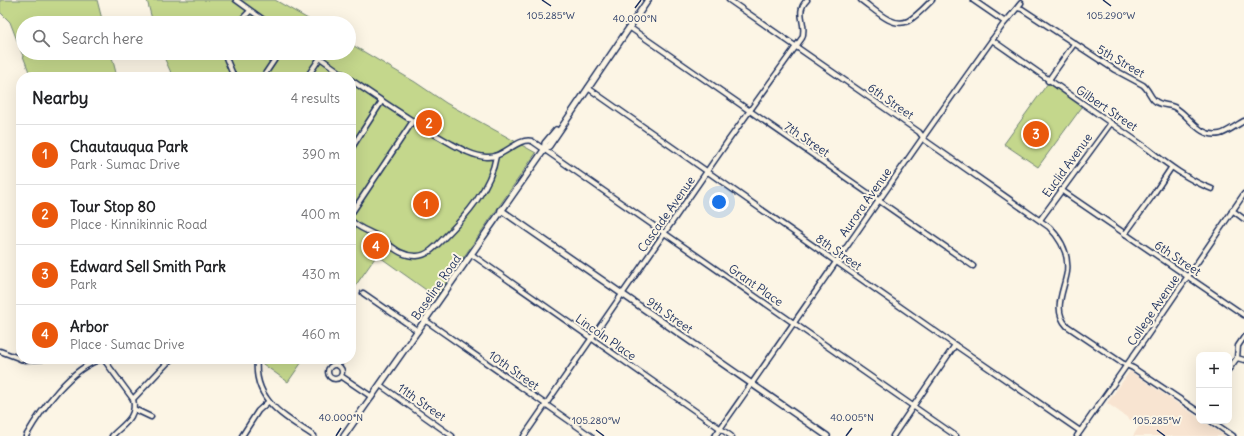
<!DOCTYPE html>
<meta charset="utf-8">
<style>
:root{--surface:#fff;--page:#f2f2f2;--text:#202124;--muted:#757577;--line:#e0e0e0;--accent:#ea580c}
body{margin:0;font-family:Delius,sans-serif;background:var(--page);color:var(--text)}
.controls{position:absolute;right:12px;bottom:12px;display:grid;overflow:hidden;border-radius:8px;box-shadow:0 4px 16px #0002}
.controls button{width:36px;height:36px;display:grid;place-items:center;padding:0;border:0;border-bottom:1px solid var(--line);background:var(--surface);color:var(--text);font:20px sans-serif}
.you{position:absolute;left:719px;top:202px;width:14px;height:14px;margin:-10px;border:3px solid #fff;border-radius:50%;background:#1a73e8;box-shadow:0 0 0 6px #1a73e833}
.badge{display:grid;place-items:center;width:26px;height:26px;border-radius:50%;background:var(--accent);color:#fff;font-size:13px;font-weight:700}
.pin{position:absolute;translate:-50% -50%;border:2px solid #fff;box-shadow:0 1px 4px #0006}
.list{margin:0;padding:0;list-style:none}
h2{display:flex;justify-content:space-between;align-items:center;height:52px;margin:0;padding:0 16px;font-size:17px}
h2 small{font-size:13px;font-weight:400;color:var(--muted)}
.list li{display:grid;grid-template-columns:26px 1fr auto;gap:12px;align-items:center;box-sizing:border-box;height:60px;padding:0 16px;border-top:1px solid var(--line)}
.list b{display:block;font-size:15px;white-space:nowrap}
.list p{margin:0;font-size:13px;white-space:nowrap;color:var(--muted)}
.list em{font-size:13px;font-style:normal;color:var(--muted)}
.icon{flex:none;width:22px;height:22px;fill:none;stroke:currentColor;stroke-width:2;stroke-linecap:round;stroke-linejoin:round}
.map{position:relative;flex:none;width:1244px;height:436px;overflow:hidden}
.search{position:absolute;background:var(--surface);box-shadow:0 4px 16px #0002;left:16px;top:16px;width:340px;height:44px;display:flex;align-items:center;gap:10px;box-sizing:border-box;padding:0 14px;border-radius:22px;color:var(--muted);font-size:15px}
.panel{position:absolute;background:var(--surface);box-shadow:0 4px 16px #0002;left:16px;top:72px;width:340px;height:292px;border-radius:16px}
.map>svg:first-child{display:block}
</style>
<div class="map">
<svg width="1244" height="436" viewBox="0 0 1244 436">
<rect width="100%" height="100%" fill="#fcf5e5"/>
<filter id="ink" filterUnits="userSpaceOnUse"><feTurbulence type="fractalNoise" baseFrequency=".025" numOctaves="2"/><feDisplacementMap in="SourceGraphic" scale="8" xChannelSelector="R" yChannelSelector="G"/><feConvolveMatrix kernelMatrix="1 2 1 2 8 2 1 2 1" color-interpolation-filters="sRGB"/></filter>
<g filter="url(#ink)">
<polygon fill="#f8e4d1" points="1130,371 1199,418 1199,421 1203,421 1225,436 1133,436 1139,426 1107,403"/>
<g fill="#c4d78c" stroke="#708375">
<polygon points="0,0 97,0 103,23 23,23 23,53 111,53 117,77 31,77 10,22 0,12"/>
<polygon points="147,0 275,0 315,23 153,23"/>
<polygon points="349,43 415,82 446,103 536,153 436,297 377,255 351,292 351,77 173,77 162,53 349,53"/>
<polygon points="1048,83 1082,107 1038,167 1004,144"/>
<polygon points="256,359 304,359 288,382"/>
</g>
<g fill="none" stroke-linecap="round" stroke-linejoin="round">
<defs>
<g id="minor">
<polyline points="236,0 268,23"/>
<path d="M729,0L919,132L926,141L1049,227C1061,239 1069,255 1067,272C1064,291 1052,310 1067,326L1122,363L1133,368L1199,412"/>
<path d="M861,0C873,8 892,29 908,21C917,16 925,7 932,0"/>
<polyline points="973,0 1005,22"/>
<path d="M1018,8L1022,9L1115,70L1143,85C1148,89 1150,96 1154,100C1160,106 1167,104 1174,107C1190,115 1198,138 1220,134C1226,133 1238,124 1244,121"/>
<polyline points="238,23 250,11"/>
<polyline points="629,27 973,266"/>
<path d="M992,40L1148,149C1168,165 1188,180 1212,189"/>
<polyline points="224,53 234,77"/>
<polyline points="313,53 347,77"/>
<polyline points="263,77 279,53"/>
<polyline points="307,77 320,58"/>
<path d="M351,80C383,102 415,124 450,143C461,149 473,156 486,157C503,159 517,137 532,141L956,436"/>
<polyline points="1048,81 1074,44"/>
<polyline points="588,88 955,345 1080,431"/>
<polyline points="351,149 382,101"/>
<polyline points="1061,190 1244,315"/>
<polyline points="1232,210 1244,219"/>
<polyline points="351,214 413,121"/>
<path d="M351,220C357,228 369,231 377,236C390,244 400,257 417,256C428,256 437,245 444,238C466,216 491,188 496,156"/>
<polyline points="1040,220 1111,123"/>
<polyline points="1125,234 1151,198 1171,168"/>
<polyline points="471,254 731,436"/>
<polyline points="363,293 418,331"/>
<polyline points="425,320 591,436"/>
<polyline points="0,351 21,359"/>
<polyline points="1237,358 1244,360"/>
<polyline points="21,359 25,360 42,359"/>
<path d="M257,359C253,401 284,416 314,436"/>
<circle cx="335" cy="372" r="7"/>
<polyline points="1229,369 1237,358 1238,346 1244,337"/>
<polyline points="341,376 372,397"/>
<polyline points="380,385 452,436"/>
<polyline points="133,399 171,359"/>
<polyline points="134,409 151,417"/>
<polyline points="1211,421 1233,436"/>
<path d="M26,436C41,410 71,367 102,359L105,361L133,399C138,418 122,425 112,436"/>
<polyline points="242,436 258,411 268,402"/>
<path d="M524,436L728,141L802,38C808,24 794,13 807,0"/>
<path d="M715,436C812,298 906,159 1005,22L1009,18L1021,3"/>
<polyline points="893,436 955,345"/>
<polyline points="1077,436 1145,339 1244,194"/>
</g>
<g id="tertiary">
<polyline points="544,150 545,143 556,130"/>
<polyline points="501,210 827,436"/>
<polyline points="344,436 544,150 549,146 648,0"/>
</g>
</defs>
<use href="#minor" stroke="#1b2f5e" stroke-width="7"/>
<use href="#tertiary" stroke="#1b2f5e" stroke-width="8"/>
<use href="#minor" stroke="#fcf5e5" stroke-width="4"/>
<use href="#tertiary" stroke="#fcf5e5" stroke-width="5"/>
</g>
</g>
<path fill="none" stroke="#1b2f5e" stroke-width="1.5" d="M542,0L551,6M1103,0L1111,6M635,8L641,0M596,430L604,436M1157,430L1165,436M336,436L341,428M846,436L852,428"/>
<g text-anchor="middle" dominant-baseline="central" stroke-width="4" stroke-linejoin="round" paint-order="stroke">
<g font-size="12" fill="#1b2f5e" stroke="#fcf5e5">
<text transform="translate(1121 61) rotate(30)">5th Street</text>
<text transform="translate(891 101) rotate(35)">6th Street</text>
<text transform="translate(1107 108) rotate(34)">Gilbert Street</text>
<text transform="translate(807 139) rotate(34)">7th Street</text>
<text transform="translate(1067 165) rotate(-54)">Euclid Avenue</text>
<text transform="translate(865 202) rotate(-55)">Aurora Avenue</text>
<text transform="translate(666 214) rotate(-55)">Cascade Avenue</text>
<text transform="translate(839 252) rotate(35)">8th Street</text>
<text transform="translate(1178 258) rotate(34)">6th Street</text>
<text transform="translate(756 285) rotate(35)">Grant Place</text>
<text transform="translate(436 287) rotate(-55)">Baseline Road</text>
<text transform="translate(1153 310) rotate(-56)">College Avenue</text>
<text transform="translate(670 315) rotate(35)">9th Street</text>
<text transform="translate(606 337) rotate(35)">Lincoln Place</text>
<text transform="translate(514 370) rotate(35)">10th Street</text>
<text transform="translate(422 402) rotate(35)">11th Street</text>
</g>
</g>
<g font-size="10" text-anchor="middle" fill="#1b2f5e" stroke="#fcf5e5" stroke-width="4" stroke-linejoin="round" paint-order="stroke">
<text x="551" y="19">105.285°W</text>
<text x="1111" y="19">105.290°W</text>
<text x="635" y="22">40.000°N</text>
<text x="341" y="421">40.000°N</text>
<text x="852" y="421">40.005°N</text>
<text x="596" y="424">105.280°W</text>
<text x="1157" y="424">105.285°W</text>
</g>
</svg>
<div class="controls">
<button>+</button>
<button>−</button>
</div>
<div class="you"></div>
<div class="pin badge" style="left:426px;top:204px">1</div>
<div class="pin badge" style="left:429px;top:123px">2</div>
<div class="pin badge" style="left:1036px;top:134px">3</div>
<div class="pin badge" style="left:376px;top:246px">4</div>
<div class="search"><svg class="icon" aria-label="search" viewBox="0 0 24 24"><circle cx="10" cy="10" r="6"/><path d="M15 15l6 6"/></svg>Search here</div>
<section class="panel">
<h2>Nearby<small>4 results</small></h2>
<ul class="list">
<li><span class="badge">1</span><div><b>Chautauqua Park</b><p>Park · Sumac Drive</p></div><em>390 m</em></li>
<li><span class="badge">2</span><div><b>Tour Stop 80</b><p>Place · Kinnikinnic Road</p></div><em>400 m</em></li>
<li><span class="badge">3</span><div><b>Edward Sell Smith Park</b><p>Park</p></div><em>430 m</em></li>
<li><span class="badge">4</span><div><b>Arbor</b><p>Place · Sumac Drive</p></div><em>460 m</em></li>
</ul>
</section>
</div>
